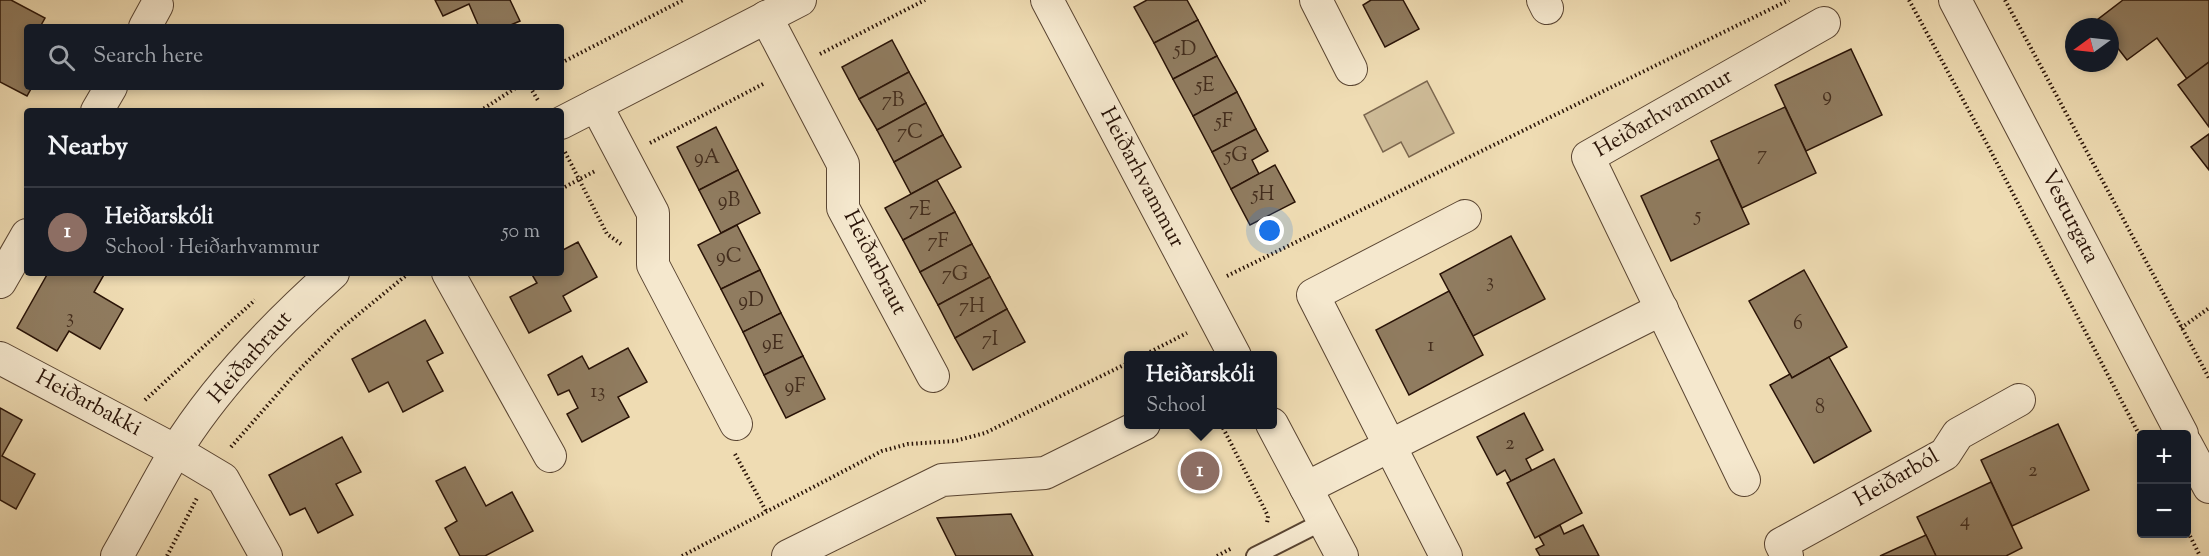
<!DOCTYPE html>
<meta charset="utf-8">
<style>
:root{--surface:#171b24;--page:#242831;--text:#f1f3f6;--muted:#9ea1a6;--line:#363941;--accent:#b45309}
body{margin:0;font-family:"Sorts Mill Goudy",serif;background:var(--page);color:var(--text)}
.controls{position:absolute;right:18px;bottom:18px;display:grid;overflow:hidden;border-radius:6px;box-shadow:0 3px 9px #0003}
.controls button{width:54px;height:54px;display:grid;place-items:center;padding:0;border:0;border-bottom:2px solid var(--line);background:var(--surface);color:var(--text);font:30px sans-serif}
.compass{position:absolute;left:2065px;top:18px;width:54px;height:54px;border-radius:50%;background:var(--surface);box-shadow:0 3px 9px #0003;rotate:255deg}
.you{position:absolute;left:1270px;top:231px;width:21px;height:21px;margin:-15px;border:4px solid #fff;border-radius:50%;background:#1a73e8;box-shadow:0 0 0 9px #1a73e833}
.badge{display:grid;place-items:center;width:39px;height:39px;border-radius:50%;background:var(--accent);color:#fff;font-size:20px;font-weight:700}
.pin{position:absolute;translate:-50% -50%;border:3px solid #fff;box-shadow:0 2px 6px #0006}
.popup{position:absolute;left:1124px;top:351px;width:153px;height:78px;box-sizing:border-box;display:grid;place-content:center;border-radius:6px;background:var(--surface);filter:drop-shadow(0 2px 4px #0005);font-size:20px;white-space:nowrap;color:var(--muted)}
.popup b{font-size:22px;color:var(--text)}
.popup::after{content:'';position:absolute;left:50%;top:100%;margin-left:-12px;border:12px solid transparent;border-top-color:var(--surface)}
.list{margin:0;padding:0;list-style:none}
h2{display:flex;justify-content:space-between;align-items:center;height:78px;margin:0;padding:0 24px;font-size:26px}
h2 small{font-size:20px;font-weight:400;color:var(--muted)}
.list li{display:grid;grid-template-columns:39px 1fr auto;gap:18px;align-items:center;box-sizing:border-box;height:90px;padding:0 24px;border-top:2px solid var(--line)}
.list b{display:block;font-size:22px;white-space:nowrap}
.list p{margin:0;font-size:20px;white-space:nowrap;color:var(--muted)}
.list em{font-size:20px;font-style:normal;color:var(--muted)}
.icon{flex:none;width:33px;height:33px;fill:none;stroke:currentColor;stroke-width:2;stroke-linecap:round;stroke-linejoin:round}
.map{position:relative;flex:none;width:2209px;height:556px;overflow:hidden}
.search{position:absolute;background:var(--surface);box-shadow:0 3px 9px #0003;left:24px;top:24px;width:540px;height:66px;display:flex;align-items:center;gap:15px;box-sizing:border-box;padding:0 21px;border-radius:6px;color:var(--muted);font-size:22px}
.panel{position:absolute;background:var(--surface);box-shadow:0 3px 9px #0003;left:24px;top:108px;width:540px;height:168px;border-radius:6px}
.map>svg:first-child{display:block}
</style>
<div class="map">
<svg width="2209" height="556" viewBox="0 0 2209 556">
<rect width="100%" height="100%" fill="#efdcb3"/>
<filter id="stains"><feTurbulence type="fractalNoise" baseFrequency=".00333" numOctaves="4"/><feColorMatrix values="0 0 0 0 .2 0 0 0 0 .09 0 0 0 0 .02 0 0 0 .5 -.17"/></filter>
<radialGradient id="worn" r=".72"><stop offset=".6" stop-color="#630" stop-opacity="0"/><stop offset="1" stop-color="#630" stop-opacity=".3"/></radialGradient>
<polygon fill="#cdba96" stroke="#7b664e" stroke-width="1.5" points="1427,81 1454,133 1409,157 1401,142 1383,152 1364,115"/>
<g fill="#907c60" stroke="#291307" stroke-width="1.5">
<polygon points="0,0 11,0 45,18 40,27 27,27 27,87 32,87 27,96 0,82"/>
<polygon points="435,0 510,0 520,21 506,27 479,27 469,4 443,16"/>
<polygon points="1147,0 1187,0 1198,20 1154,43 1134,7"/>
<polygon points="1371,0 1403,0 1419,29 1385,47 1363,5"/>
<polygon points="2123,0 2209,0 2209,62 2187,79 2157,38 2127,60 2110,38 2110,27 2102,27 2097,20"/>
<polygon points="1198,20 1217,56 1173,79 1154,43"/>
<polygon points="892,40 909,72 859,99 842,67"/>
<polygon points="1851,49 1882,115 1806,151 1775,85"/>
<polygon points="1217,56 1237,92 1193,116 1173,79"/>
<polygon points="2209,62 2209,127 2178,85"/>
<polygon points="909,72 926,103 877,130 859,99"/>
<polygon points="1237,92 1256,129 1212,152 1193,116"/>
<polygon points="926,103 943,135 894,162 877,130"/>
<polygon points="1785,107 1816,173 1742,208 1711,141"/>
<polygon points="716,127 738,170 699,190 677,147"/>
<polygon points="1256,129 1268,151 1252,160 1259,174 1231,189 1212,152"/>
<polygon points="2209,134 2209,170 2191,147"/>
<polygon points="943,135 961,167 911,194 894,162"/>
<polygon points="1719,159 1749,224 1671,261 1641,196"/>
<polygon points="1275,165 1295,202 1250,225 1231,189"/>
<polygon points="738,170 760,213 721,233 699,190"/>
<polygon points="937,180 955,212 903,240 885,208"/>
<polygon points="955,212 972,244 920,272 903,240"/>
<polygon points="737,225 760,270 721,289 698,245"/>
<polygon points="1511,236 1545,299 1473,336 1440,274"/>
<polygon points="578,242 597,277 563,296 571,311 529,333 510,297 537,283 531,273 561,273 561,251"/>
<polygon points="972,244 990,277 938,305 920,272"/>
<polygon points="760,270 781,313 743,332 721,289"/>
<polygon points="1804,270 1847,347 1792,378 1749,301"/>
<polygon points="48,273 105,273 94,292 123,309 100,349 69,331 57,351 17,328"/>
<polygon points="990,277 1007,309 955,338 938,305"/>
<polygon points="1449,291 1483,355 1409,395 1376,330"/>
<polygon points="1007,309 1025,342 973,370 955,338"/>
<polygon points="781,313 803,356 764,375 743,332"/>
<polygon points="425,320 443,353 427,361 443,391 403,412 388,382 369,392 352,359"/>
<polygon points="628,348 647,382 618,397 629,417 582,442 567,414 578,408 569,390 558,395 548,375 582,356 589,369"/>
<polygon points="803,356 825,399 786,418 764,375"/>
<polygon points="1829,357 1871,431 1814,463 1770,385 1790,374 1792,378"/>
<polygon points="0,408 22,420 2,456 35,474 16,509 0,500"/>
<polygon points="1524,413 1543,450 1526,459 1532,471 1511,481 1505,470 1497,475 1477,437"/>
<polygon points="2058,424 2089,490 2012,526 1981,460"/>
<polygon points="342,437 361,472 336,484 353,515 318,533 305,508 290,515 269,475"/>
<polygon points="1554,459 1582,513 1535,538 1507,483"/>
<polygon points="465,467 486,506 512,492 533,531 485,556 460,556 445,528 457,521 436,481"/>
<polygon points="1991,482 2022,548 2006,556 1936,556 1917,517"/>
<polygon points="1011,514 1033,556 956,556 937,518"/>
<polygon points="1560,525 1564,534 1583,525 1599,556 1540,556 1536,549 1544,545 1539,536"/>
<polygon points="1926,535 1936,556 1880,556"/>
</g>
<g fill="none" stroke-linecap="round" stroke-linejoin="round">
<defs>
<polyline id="lane" points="1255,556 1324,521"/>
<g id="street">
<polyline points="1047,0 1235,356"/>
<polyline points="1316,0 1351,69"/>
<polyline points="1543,0 1547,8"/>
<polyline points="1955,0 2182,434"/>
<polyline points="766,17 843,164 843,208 933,376"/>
<polyline points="145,27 157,5"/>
<polyline points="596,105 653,213 653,265 736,424"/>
<polyline points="97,111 111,87"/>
<polyline points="561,123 800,0"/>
<polyline points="448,273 550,456"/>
<polyline points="0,282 27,235"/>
<polyline points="0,358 176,451 223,479 266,556"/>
<polyline points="1272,424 1342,556"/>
<polyline points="2186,444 2209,487"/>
<polyline points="1744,480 1588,157 1824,23"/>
<polyline points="1306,488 1662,309"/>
<path d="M117,556C137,521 155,486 175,452C215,387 277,323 333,273"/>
<polyline points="788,556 942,480 1045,473 1144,424"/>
<polyline points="1446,556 1313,295 1465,216"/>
<polyline points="1787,556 1781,544 1945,454 1958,434 2019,400"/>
</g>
</defs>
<use href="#lane" stroke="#5a4532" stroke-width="20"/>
<use href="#street" stroke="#5a4532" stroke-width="34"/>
<g stroke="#291307" stroke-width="4" stroke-dasharray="1.5 3" stroke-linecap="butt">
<polyline points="1909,0 1987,144 2142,440"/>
<polyline points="2005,0 2209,378"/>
<polyline points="820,54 925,0"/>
<polyline points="561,63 683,0"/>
<polyline points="530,87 539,102"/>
<polyline points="480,111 517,87"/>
<polyline points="650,143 765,83"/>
<polyline points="565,152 607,234 621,244"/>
<polyline points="561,189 595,171"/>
<polyline points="1227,276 1789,0"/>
<polyline points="2181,328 2209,308"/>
<polyline points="1142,356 1187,333"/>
<polyline points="145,400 255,300"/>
<polyline points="1221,424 1265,510 1268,516 1267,523"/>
<polyline points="231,447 295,374 338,331 409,273"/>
<polyline points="735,454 766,511"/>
<polyline points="2186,528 2200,556"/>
<polyline points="167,556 197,498"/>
<polyline points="682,556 882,451 908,444 955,441 985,433 1128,363"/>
<polyline points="1217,556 1232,548"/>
</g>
<use href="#lane" stroke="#f5e8ce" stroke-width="16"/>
<use href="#street" stroke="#f5e8ce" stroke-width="32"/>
</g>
<g text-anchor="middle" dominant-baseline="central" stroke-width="4.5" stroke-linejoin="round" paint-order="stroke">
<g font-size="20" fill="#432d1d">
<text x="1185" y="50">5D</text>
<text x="1205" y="86">5E</text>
<text x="1827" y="96">9</text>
<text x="893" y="101">7B</text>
<text x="1224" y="122">5F</text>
<text x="910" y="133">7C</text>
<text x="1762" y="155">7</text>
<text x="1236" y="156">5G</text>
<text x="707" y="158">9A</text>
<text x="1263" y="195">5H</text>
<text x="729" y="201">9B</text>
<text x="920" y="210">7E</text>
<text x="1698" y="216">5</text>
<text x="938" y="242">7F</text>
<text x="729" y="257">9C</text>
<text x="955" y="275">7G</text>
<text x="1490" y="282">3</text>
<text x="751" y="301">9D</text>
<text x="972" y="307">7H</text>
<text x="70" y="318">3</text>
<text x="1798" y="324">6</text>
<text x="990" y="340">7I</text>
<text x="773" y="344">9E</text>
<text x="1431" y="346">1</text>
<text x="795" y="387">9F</text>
<text x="598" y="392">13</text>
<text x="1820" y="408">8</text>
<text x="1510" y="444">2</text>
<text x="2033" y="471">2</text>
<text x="1965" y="521">4</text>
</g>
<g font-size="22" fill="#291307" stroke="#f5e8ce">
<text transform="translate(1664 114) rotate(-30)">Heiðarhvammur</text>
<text transform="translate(1141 178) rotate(62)">Heiðarhvammur</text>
<text transform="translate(2069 217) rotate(63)">Vesturgata</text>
<text transform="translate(874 263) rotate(63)">Heiðarbraut</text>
<text transform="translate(251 358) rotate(-49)">Heiðarbraut</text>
<text transform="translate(88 404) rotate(28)">Heiðarbakki</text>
<text transform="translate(1897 479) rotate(-30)">Heiðarból</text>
</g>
</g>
<rect width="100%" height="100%" filter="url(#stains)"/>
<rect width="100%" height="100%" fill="url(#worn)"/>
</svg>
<div class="controls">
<button>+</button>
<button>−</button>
</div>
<svg class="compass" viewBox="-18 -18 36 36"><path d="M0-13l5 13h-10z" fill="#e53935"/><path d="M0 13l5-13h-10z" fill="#9ea1a6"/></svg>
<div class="you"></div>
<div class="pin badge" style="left:1200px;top:471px;background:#8d6e63">1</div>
<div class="popup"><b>Heiðarskóli</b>School</div>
<div class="search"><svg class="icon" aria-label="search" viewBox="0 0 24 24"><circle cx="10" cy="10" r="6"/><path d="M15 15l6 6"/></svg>Search here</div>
<section class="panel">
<h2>Nearby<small></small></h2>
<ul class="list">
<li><span class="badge" style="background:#8d6e63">1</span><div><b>Heiðarskóli</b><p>School · Heiðarhvammur</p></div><em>50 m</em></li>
</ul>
</section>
</div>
